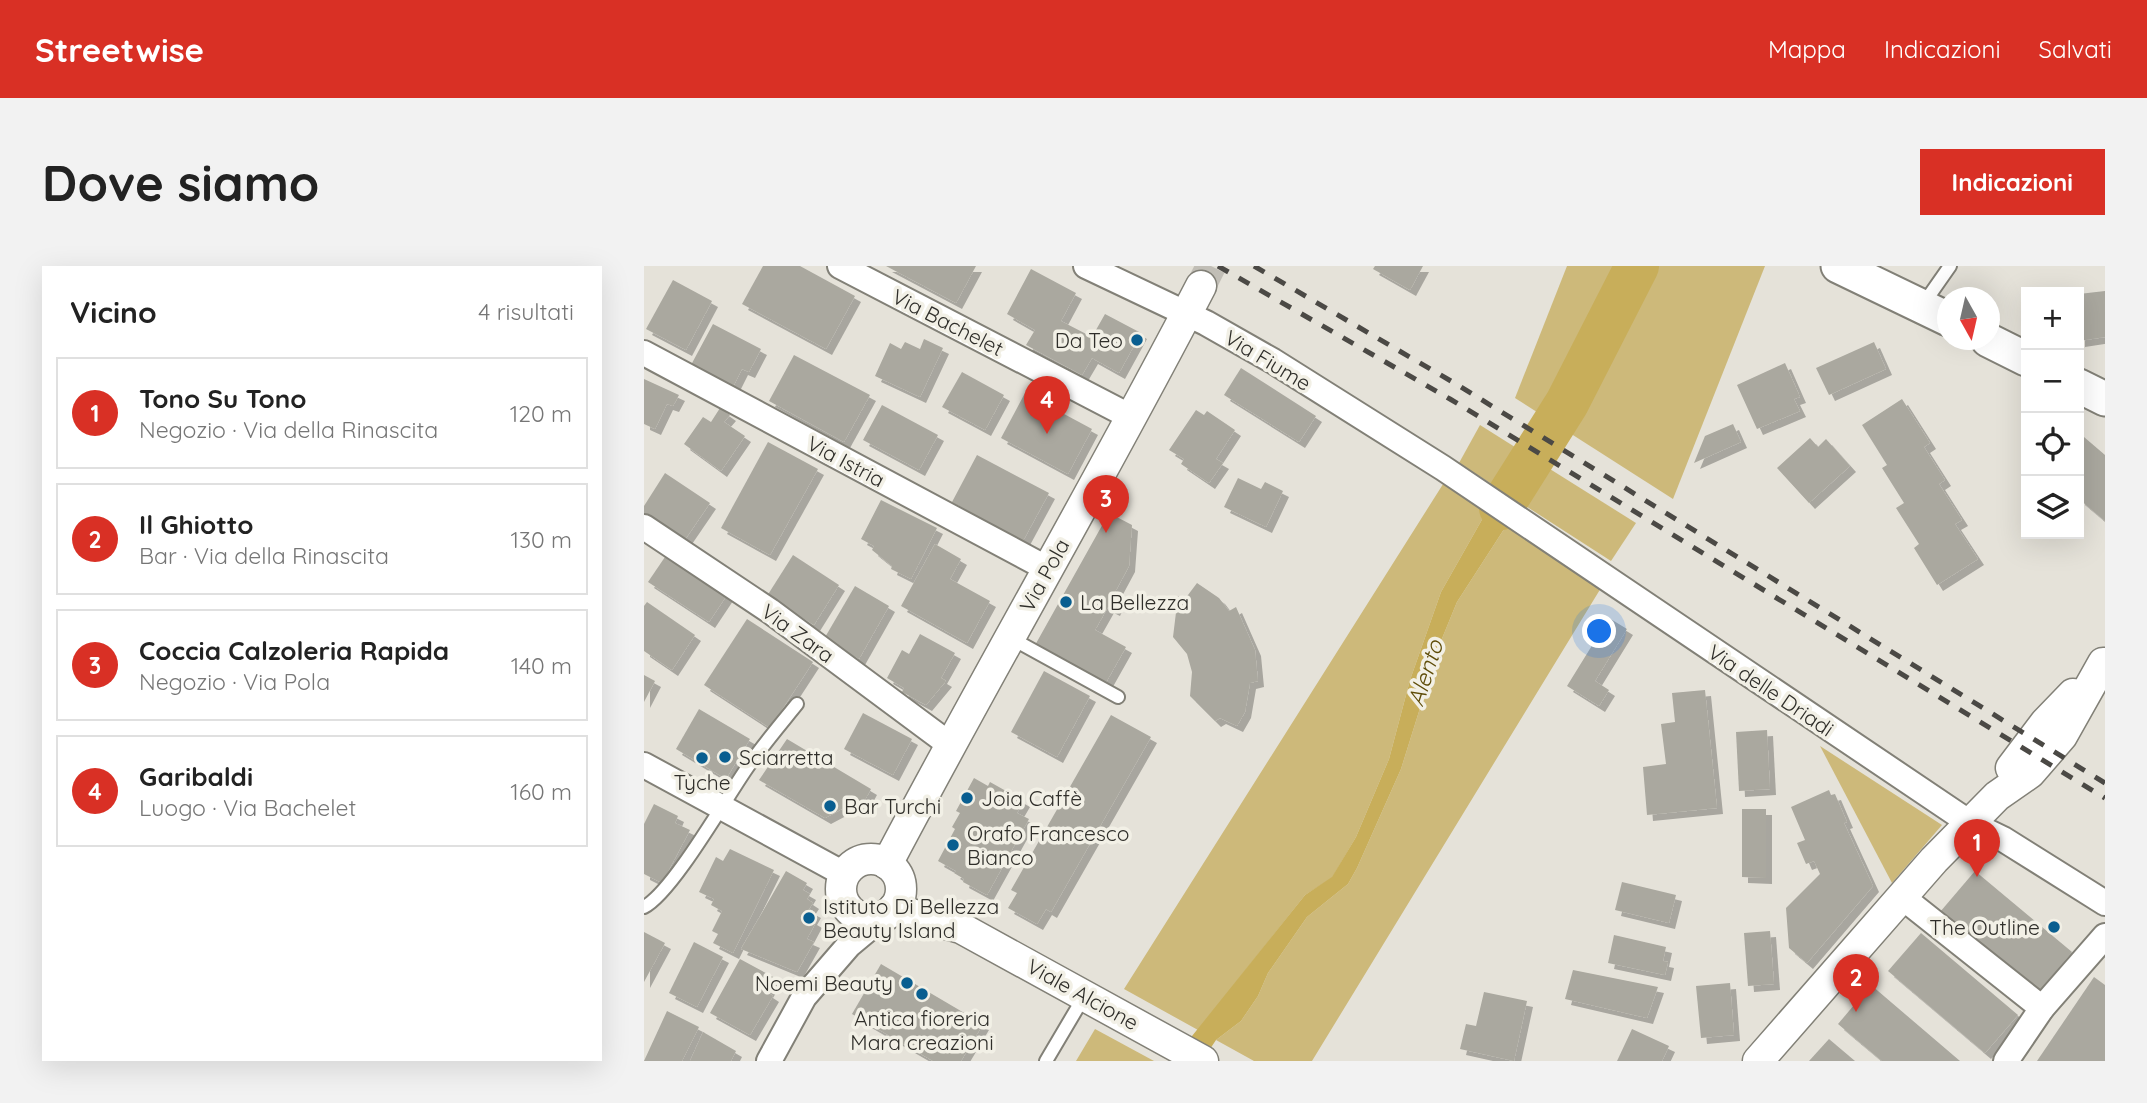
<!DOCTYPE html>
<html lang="it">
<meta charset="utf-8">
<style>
:root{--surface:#fff;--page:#f2f2f2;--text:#222;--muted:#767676;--line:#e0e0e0;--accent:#d93025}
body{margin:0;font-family:Quicksand,sans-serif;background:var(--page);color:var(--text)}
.controls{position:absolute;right:21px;top:21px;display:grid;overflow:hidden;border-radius:0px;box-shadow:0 7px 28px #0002}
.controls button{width:63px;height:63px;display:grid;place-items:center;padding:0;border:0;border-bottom:2px solid var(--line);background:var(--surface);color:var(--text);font:35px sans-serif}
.compass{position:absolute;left:1293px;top:21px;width:63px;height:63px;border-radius:50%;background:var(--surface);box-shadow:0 7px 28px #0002;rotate:172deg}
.you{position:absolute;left:956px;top:366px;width:24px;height:24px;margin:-18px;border:5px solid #fff;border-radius:50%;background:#1a73e8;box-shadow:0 0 0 10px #1a73e833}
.badge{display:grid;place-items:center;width:46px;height:46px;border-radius:50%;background:var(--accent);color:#fff;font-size:23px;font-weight:700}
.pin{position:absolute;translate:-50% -58px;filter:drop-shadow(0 2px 4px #0008)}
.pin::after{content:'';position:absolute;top:37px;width:24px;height:21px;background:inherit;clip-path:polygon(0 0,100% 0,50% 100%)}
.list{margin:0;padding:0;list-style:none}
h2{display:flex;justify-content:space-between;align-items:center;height:91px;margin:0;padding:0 28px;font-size:30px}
h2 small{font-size:23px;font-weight:400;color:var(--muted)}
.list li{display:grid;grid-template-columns:46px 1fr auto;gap:21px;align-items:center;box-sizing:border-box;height:112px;margin:0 14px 14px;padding:0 14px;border:2px solid var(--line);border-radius:0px}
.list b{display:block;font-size:26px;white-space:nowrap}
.list p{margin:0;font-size:23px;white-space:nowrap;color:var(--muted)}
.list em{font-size:23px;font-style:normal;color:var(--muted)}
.icon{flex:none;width:38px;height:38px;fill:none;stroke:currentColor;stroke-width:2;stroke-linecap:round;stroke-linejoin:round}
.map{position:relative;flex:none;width:1461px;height:795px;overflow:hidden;border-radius:0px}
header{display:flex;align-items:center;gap:42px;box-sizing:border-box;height:98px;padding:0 35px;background:var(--accent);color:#fff}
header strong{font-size:33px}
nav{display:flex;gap:38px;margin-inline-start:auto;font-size:24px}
.intro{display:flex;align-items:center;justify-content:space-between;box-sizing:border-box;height:168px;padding:0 42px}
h1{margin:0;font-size:49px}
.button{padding:18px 32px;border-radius:0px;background:var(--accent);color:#fff;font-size:24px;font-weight:700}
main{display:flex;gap:42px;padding:0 42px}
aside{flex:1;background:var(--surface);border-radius:0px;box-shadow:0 7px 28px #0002}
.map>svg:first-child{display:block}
</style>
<header>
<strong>Streetwise</strong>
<nav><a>Mappa</a><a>Indicazioni</a><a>Salvati</a></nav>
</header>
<div class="intro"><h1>Dove siamo</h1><a class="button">Indicazioni</a></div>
<main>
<aside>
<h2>Vicino<small>4 risultati</small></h2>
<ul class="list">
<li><span class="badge">1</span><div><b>Tono Su Tono</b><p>Negozio · Via della Rinascita</p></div><em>120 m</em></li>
<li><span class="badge">2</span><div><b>Il Ghiotto</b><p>Bar · Via della Rinascita</p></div><em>130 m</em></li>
<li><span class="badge">3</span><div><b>Coccia Calzoleria Rapida</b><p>Negozio · Via Pola</p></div><em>140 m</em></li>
<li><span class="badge">4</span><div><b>Garibaldi</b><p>Luogo · Via Bachelet</p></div><em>160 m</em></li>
</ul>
</aside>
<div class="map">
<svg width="1461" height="795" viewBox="0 0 1461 795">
<defs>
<filter id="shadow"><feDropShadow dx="6" dy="6" stdDeviation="0" flood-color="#0004"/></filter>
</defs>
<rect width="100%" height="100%" fill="#e5e2d9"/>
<g fill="#cdb97a">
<polygon points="923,0 1121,0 1029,233 871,132"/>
<polygon points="836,159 992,257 967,295 815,197"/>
<polygon points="801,215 844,243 797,326 766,414 745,493 712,571 688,612 661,629 554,764 480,723"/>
<polygon points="864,257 960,317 668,795 610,795 572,774 597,755 614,730 624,707 663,651 704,618 713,602 757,503 797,375 813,336"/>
<polygon points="1176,480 1298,559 1248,617"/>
<polygon points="451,763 510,795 432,795"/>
</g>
<g fill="#c8ae5a">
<polygon points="879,187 904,202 886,220 875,236 857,224"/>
<polygon points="844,243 864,257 813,336 797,375 757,503 713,602 704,618 663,651 624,707 614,730 597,755 572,774 558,795 528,795 661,629 688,611 712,571 745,493 766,414 797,326"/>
</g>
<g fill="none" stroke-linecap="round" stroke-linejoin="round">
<polyline stroke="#c8ae5a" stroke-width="44" points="857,242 923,137 993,0"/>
</g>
<g fill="#aaa89f" filter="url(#shadow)">
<polygon points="119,0 156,0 211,30 182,83 98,38"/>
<polygon points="242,0 332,0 312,37"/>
<polygon points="731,0 779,0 766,24 729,3"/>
<polygon points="387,3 432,27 417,55 448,71 461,48 497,67 475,107 448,92 438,109 382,79 391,64 363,48"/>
<polygon points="29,14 68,35 42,84 2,63"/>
<polygon points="1461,25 1461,71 1435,75 1435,28"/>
<polygon points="69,58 117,83 105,106 98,103 89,121 47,99"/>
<polygon points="280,73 299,82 276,131 231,110 246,77 257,83 261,76 276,83"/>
<polygon points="1230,76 1242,103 1185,129 1172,102"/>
<polygon points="150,89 226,129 200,176 125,135"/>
<polygon points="1141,97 1156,131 1150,133 1156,145 1113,163 1093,119"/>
<polygon points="597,102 672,150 655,176 580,129"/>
<polygon points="318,106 360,129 341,164 298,141"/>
<polygon points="0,113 35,129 29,140 23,138 11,163 0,158"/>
<polygon points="381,127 448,163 424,208 357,172"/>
<polygon points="1258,133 1286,177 1280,181 1301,214 1295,218 1318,254 1311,258 1334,293 1293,319 1270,282 1275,278 1252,242 1260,237 1238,202 1243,199 1218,159"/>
<polygon points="238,139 294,169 275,204 219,174"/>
<polygon points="76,142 86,149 80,156 101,170 77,205 40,178 59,151 67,156"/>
<polygon points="552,144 560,149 563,145 591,164 572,193 579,197 565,217 537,198 540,193 525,184"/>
<polygon points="1089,158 1097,176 1050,197 1061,170"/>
<polygon points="1440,171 1461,189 1461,255 1435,233 1435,177"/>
<polygon points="1166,172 1174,181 1182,173 1206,200 1165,237 1133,202"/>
<polygon points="124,176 174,203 126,289 77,262"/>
<polygon points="333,189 405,227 379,275 308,236"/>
<polygon points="21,207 66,237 38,278 0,253 0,240"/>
<polygon points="594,212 617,223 621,216 639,225 622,261 580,241"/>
<polygon points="237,234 293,262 267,313 247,303 248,300 228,284 230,280 217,273"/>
<polygon points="465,247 488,259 485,300 470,328 476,331 470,344 464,341 451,364 482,381 460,420 390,381"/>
<polygon points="291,278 317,293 306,313 346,335 323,377 257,340"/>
<polygon points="23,288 83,329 65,356 4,316"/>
<polygon points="149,289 195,319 170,359 123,330"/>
<polygon points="553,317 575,332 585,345 592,341 611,384 614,415 606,417 601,446 593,460 576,452 571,455 546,430 548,406 543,388 529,371 534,330 541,333"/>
<polygon points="211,320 245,340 215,393 180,373"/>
<polygon points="3,336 51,369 28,404 0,385 0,340"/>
<polygon points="965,352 983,363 951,415 965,424 955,440 923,420"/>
<polygon points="103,353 169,396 126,462 60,419"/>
<polygon points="276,368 311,387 297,412 302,415 282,439 258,426 260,422 243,412 258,384 265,388"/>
<polygon points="400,405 446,430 413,491 367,466"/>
<polygon points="0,409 11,415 0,436"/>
<polygon points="1061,424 1073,542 1003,549 999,501 1022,498 1017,458 1031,456 1028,427"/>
<polygon points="55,443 106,473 82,513 32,483"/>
<polygon points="219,447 268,473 249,509 200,483"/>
<polygon points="467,449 507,471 407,646 402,643 393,658 364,642 373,627 367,624"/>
<polygon points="1123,464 1126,523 1095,525 1092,466"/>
<polygon points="143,473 227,523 216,543 198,543 181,552 115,514"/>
<polygon points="330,512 344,520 346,516 380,535 373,547 385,553 343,629 319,616 320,613 310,607 312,605 294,595 311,563 308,561 316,547 312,545"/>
<polygon points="1185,524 1187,529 1191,528 1203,556 1200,557 1229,620 1163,697 1145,682 1142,642 1176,608 1170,595 1162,598 1153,577 1161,574 1147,541"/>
<polygon points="10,538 34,550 31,557 46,564 18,617 0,608 0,558"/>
<polygon points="1098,543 1122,543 1122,612 1098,611"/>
<polygon points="86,583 130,604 89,687 69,677 74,668 68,665 78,645 67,639 70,633 55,626 72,591 79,595"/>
<polygon points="142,605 163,617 159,624 166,628 163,633 169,637 165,643 171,646 167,653 172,656 163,673 170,676 153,706 97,683"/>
<polygon points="1331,605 1428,686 1393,728 1296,646"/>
<polygon points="978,616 1032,629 1025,657 971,644"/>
<polygon points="1126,665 1130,718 1104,720 1100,667"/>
<polygon points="0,666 21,677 0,716"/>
<polygon points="1277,667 1374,749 1341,787 1244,705"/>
<polygon points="970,669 1022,681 1019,695 1024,696 1021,709 964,697"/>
<polygon points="50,676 79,691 53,741 25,727"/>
<polygon points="96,693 131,712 123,726 129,730 106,769 66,747"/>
<polygon points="237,698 339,758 317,795 289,795 208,748"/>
<polygon points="929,704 1014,721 1003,752 921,733"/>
<polygon points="1450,711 1461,719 1461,795 1393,795"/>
<polygon points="1086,717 1090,769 1057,772 1052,720"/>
<polygon points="1227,719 1316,795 1238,795 1194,758"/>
<polygon points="840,726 883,735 870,795 816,783 822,758 832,760"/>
<polygon points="23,745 55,761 38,795 0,795"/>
<polygon points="988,763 1025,780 1018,795 973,795"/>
<polygon points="59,766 92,785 87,795 46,795"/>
<polygon points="1185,773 1211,795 1165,795"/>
</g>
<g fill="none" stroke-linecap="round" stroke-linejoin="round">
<polyline stroke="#c1beb6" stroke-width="30" stroke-dasharray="30 15" stroke-linecap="butt" points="557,20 567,0"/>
<defs>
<g id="service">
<polyline points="1278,40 1306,0"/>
<polyline points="365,371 474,431"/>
<path d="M0,641C28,627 82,532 103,502C118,480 136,459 153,438"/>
<polyline points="402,795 441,729"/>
</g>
<g id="minor">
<polyline points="196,0 487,151"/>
<polyline points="442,0 562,57 629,95 799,202 1326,557 1359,573 1461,637"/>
<polyline points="0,87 404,303"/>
<polyline points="0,261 126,345 305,478"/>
<polyline points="0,499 200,608"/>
<polyline points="1258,631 1398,742"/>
<polyline points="125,795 160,731 205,679 241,649"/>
<polyline points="1362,795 1398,742 1461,670"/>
</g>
<g id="tertiary">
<polyline points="1367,502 1401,457 1429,428"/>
<circle cx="227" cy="623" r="30"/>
<path d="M243,598C345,404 456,215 557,20"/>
<polyline points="249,643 317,662 559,795"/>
<polyline points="1114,795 1290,594 1353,530 1386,507 1418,470 1459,397"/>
</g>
<g id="secondary">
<polyline points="1194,0 1304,53"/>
<polyline points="1344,74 1382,93"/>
<polyline points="1435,120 1461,133"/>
</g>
</defs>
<use href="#service" stroke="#828077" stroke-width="16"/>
<use href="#minor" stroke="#828077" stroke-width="28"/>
<use href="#tertiary" stroke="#828077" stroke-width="33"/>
<use href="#secondary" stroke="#828077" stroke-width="37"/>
<use href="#service" stroke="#fff" stroke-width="12"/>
<use href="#minor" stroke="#fff" stroke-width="24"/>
<use href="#tertiary" stroke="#fff" stroke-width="30"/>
<use href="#secondary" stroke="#fff" stroke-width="33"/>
<g stroke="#4b4945" stroke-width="5" stroke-dasharray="12 12" stroke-linecap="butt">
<polyline points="574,0 806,133 1461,532"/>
<polyline points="610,0 812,118 1461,517"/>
</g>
</g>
<g fill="#095e90" stroke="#f2f0e6" stroke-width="2.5">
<circle cx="493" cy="74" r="7"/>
<circle cx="422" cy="336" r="7"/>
<circle cx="81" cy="491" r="7"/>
<circle cx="58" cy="492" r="7"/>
<circle cx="323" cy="532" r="7"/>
<circle cx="186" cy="540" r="7"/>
<circle cx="309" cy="579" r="7"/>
<circle cx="165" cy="652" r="7"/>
<circle cx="1410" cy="661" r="7"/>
<circle cx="263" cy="717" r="7"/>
<circle cx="278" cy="728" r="7"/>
</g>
<g text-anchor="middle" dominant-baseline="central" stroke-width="7" stroke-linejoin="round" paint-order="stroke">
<g font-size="21" fill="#2f2e2a" stroke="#f2f0e6">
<text transform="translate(304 56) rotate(27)">Via Bachelet</text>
<text transform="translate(624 94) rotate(31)">Via Fiume</text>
<text transform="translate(202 195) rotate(28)">Via Istria</text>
<text transform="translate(400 309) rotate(-61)">Via Pola</text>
<text transform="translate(154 367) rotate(36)">Via Zara</text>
<text transform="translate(1127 424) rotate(34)">Via delle Driadi</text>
<text transform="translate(439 728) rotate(29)">Viale Alcione</text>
</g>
<g font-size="21" fill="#2f2e2a" stroke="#f2f0e6" text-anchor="start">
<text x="479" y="74" text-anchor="end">Da Teo</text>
<text x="436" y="336">La Bellezza</text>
<text x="95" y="491">Sciarretta</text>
<text x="58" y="516" text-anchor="middle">Tyche</text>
<text x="337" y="532">Joia Caffè</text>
<text x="200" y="540">Bar Turchi</text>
<text x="323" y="567">Orafo Francesco<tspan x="323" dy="24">Bianco</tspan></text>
<text x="179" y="640">Istituto Di Bellezza<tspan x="179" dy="24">Beauty Island</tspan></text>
<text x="1396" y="661" text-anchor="end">The Outline</text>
<text x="249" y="717" text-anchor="end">Noemi Beauty</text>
<text x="278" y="752" text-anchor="middle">Antica fioreria<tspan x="278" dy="24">Mara creazioni</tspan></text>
</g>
<g font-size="23" font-style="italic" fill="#5e4c08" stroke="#f2f0e6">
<text transform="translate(781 407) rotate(-72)">Alento</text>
</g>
</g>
</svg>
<div class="controls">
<button>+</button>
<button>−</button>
<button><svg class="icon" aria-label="locate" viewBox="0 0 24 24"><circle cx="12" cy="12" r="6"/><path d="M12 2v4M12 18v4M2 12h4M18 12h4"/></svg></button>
<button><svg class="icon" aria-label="layers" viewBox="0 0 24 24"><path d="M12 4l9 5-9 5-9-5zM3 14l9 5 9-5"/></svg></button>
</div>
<svg class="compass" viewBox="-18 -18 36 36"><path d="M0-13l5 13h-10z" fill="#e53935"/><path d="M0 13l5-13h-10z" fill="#767676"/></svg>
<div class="you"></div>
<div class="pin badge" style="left:1333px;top:611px">1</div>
<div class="pin badge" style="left:1212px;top:746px">2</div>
<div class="pin badge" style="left:462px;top:267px">3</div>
<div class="pin badge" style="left:403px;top:168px">4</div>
</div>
</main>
